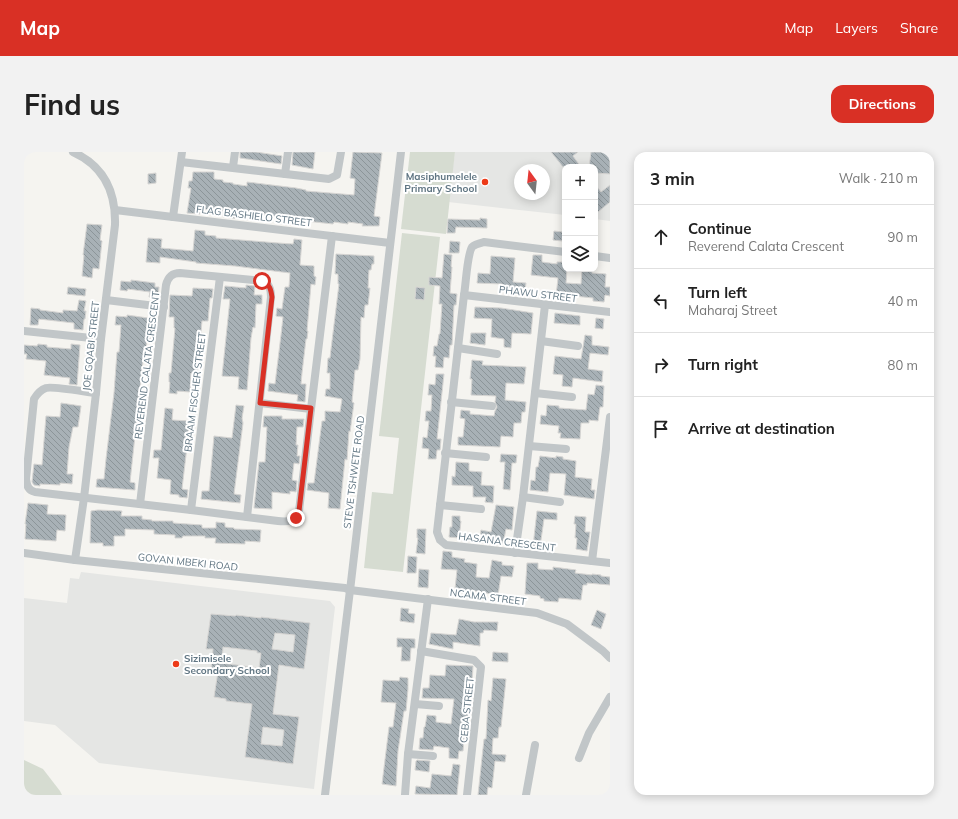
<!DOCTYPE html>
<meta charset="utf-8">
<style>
:root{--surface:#fff;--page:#f2f2f2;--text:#222;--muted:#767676;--line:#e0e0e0;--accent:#d93025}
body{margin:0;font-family:Mulish,sans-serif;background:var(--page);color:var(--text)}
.controls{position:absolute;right:12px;top:12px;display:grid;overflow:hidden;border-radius:8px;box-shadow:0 2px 10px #0003}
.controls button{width:36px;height:36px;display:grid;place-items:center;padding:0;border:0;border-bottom:1px solid var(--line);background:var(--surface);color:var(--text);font:20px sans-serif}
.compass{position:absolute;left:490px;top:12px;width:36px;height:36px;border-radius:50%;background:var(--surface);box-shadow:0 2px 10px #0003;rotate:345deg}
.stop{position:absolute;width:12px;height:12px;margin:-9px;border:3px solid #d93025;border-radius:50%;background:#fff}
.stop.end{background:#d93025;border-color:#fff;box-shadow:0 1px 4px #0008}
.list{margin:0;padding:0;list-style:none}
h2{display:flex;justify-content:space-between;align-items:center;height:52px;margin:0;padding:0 16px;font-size:17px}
h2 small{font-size:13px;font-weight:400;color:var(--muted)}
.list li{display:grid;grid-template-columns:26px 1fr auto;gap:12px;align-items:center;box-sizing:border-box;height:64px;padding:0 16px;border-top:1px solid var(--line)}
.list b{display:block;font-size:15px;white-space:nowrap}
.list p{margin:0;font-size:13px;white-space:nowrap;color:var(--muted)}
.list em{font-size:13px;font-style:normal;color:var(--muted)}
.icon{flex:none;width:22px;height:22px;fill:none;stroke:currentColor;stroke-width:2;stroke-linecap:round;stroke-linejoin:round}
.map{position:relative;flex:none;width:586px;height:643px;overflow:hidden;border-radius:12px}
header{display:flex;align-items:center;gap:24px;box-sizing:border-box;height:56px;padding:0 20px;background:var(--accent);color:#fff}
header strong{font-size:19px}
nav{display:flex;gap:22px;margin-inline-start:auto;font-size:14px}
.intro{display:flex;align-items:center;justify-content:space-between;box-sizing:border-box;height:96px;padding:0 24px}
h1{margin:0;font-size:28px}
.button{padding:10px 18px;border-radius:12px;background:var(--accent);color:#fff;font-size:14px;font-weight:700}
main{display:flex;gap:24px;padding:0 24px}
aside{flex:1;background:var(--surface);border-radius:12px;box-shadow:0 2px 10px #0003}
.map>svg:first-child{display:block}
</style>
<header>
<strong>Map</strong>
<nav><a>Map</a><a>Layers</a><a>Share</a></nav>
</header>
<div class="intro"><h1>Find us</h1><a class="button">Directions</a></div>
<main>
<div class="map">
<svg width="586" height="643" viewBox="0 0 586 643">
<defs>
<pattern id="building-back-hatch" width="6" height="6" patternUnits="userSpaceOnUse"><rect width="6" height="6" fill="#a8b1b6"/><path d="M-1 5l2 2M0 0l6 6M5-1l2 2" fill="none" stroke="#8c9599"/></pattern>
</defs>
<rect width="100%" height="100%" fill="#f5f4f0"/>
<g fill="#e5e6e4" fill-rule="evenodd">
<path d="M431,0H586V69L571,67V15H541V63L424,50ZM496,18H520V42H496Z"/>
<polygon points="57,420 306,449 311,455 290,637 75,611 31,573 0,569 0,446 43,451 46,426 55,427"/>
</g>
<g fill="#d6dcd1">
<polygon points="386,0 431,0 422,82 377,77"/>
<polygon points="378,81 416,85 379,420 340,416 348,340 369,342 375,286 355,284"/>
<polygon points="0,608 19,617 36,639 38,643 0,643"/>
</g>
<g fill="url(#building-back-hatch)" stroke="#d6d5d3" fill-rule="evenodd">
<polygon points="216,0 232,0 258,4 257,12 216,6"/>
<polygon points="269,0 291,0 289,17 268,13"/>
<polygon points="329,0 358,1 350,64 356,65 355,74 338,74 339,72 324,70 324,72 310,70 309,72 282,69 282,66 240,64 241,62 217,59 217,67 199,65 199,59 176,57 176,62 163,61 167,36 164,36 165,29 168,29 169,20 190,20 190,27 199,28 199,30 209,31 209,32 223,34 223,30 272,36 282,38 282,39 330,43 331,27 326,26"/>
<polygon points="527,0 554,0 549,4 557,15 539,15"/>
<polygon points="567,0 586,0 586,22 571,21 571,15 565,15"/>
<polygon points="132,21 132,31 124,32 124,22"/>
<polygon points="571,32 577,40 586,33 586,50 574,60 571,56"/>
<polygon points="456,66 463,67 463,76 432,75 431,81 423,81 424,67 456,68"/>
<polygon points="63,72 78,73 76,88 78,89 75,117 69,116 68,126 58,124 60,103 59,103"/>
<polygon points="171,78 181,79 181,83 192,84 192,86 254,91 269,92 270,87 278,88 276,113 290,114 290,124 292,125 291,133 287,132 283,179 284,179 283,187 282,187 278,221 277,232 282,232 281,250 273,249 274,243 244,239 245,231 251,232 257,183 259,165 252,164 253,156 258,157 261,135 265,135 266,121 211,114 172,111 172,110 136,105 136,111 122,110 124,86 138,87 137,96 169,99"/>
<polygon points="530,79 539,80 538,89 529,88"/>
<polygon points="426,89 436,90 435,101 425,101"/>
<polygon points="312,102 350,104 350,112 348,112 347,118 345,118 344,136 346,136 344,153 341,153 340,166 337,165 336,207 334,218 331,218 328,250 330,251 326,280 325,279 323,308 321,307 316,357 304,356 305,341 283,338 284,331 290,331 298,269 301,269 301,259 316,260 318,247 301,244 302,237 306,237 306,221 303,221 304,206 306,206 307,197 315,132 314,132 314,122 311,122"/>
<polygon points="420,102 428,103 427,115 428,115 426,141 433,142 432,153 430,153 428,193 426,193 425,206 420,205 419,216 411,215 412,204 409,204 410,194 413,194 415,182 416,182 418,152 415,152 416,134 405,133 405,125 418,126"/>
<polygon points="509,103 518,103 518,110 533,112 533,110 541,110 541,117 543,117 542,131 557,132 558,117 568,117 568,121 582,122 581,135 586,135 586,144 581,143 580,150 569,149 569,146 541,143 540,145 532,144 534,126 507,123"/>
<polygon points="467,104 491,106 489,130 502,131 501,139 477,137 478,132 453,131 454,121 466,122"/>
<polygon points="107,128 131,131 131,135 135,135 134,146 125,145 126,140 104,137 103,139 96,138 97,129 107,130"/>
<polygon points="222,133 231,134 230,143 238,143 238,152 232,152 231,176 229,175 227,186 223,238 214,237 215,225 198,224 206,147 199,147 201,134 222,136"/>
<polygon points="44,135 62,137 61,144 43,142"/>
<polygon points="392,135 401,136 400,148 391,147"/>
<polygon points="169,136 189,137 188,146 186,146 184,169 178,169 173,222 167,221 166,240 153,239 153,242 145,241 146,230 145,230 145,221 147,221 151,176 150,176 150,165 145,165 146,143 168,144"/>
<polygon points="55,148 62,149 60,159 62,159 61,167 60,167 59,178 50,177 50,171 15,167 14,173 6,173 7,156 16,157 16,158 39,161 39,158 53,159"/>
<polygon points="451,155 477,156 509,161 507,182 488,181 487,196 480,195 480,187 467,185 468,167 450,166"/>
<polygon points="531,161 556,164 556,173 530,171"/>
<polygon points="103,163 131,167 131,175 127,175 126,187 123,187 122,200 120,200 106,330 111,331 111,338 72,335 73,327 80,327 82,307 90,241 93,200 95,200 97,173 91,173 92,164 103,165"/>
<polygon points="572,166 580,167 579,177 571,176"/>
<polygon points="447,181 462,181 461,193 446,191"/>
<polygon points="561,183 568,184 568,193 585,195 584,203 566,201 564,217 579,219 578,230 549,226 548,235 538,234 539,223 529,222 531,204 557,207"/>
<polygon points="14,192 23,193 23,195 47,197 47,192 56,193 53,233 45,232 46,226 20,223 22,209 2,207 3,202 0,202 0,193 13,194"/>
<polygon points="448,208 459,209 458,213 502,215 500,232 482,231 481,248 502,250 501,260 498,260 497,271 490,271 489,285 477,284 476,295 434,293 434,285 439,285 441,267 436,266 437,258 446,259 446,262 470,264 471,259 473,255 471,250 472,244 447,243 448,227 446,227"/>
<polygon points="412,222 420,222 413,287 417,287 416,298 413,298 412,307 404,307 405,297 398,296 399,285 403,286 405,269 401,269 402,259 407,259 408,243 404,243 405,232 411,233"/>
<polygon points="572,233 580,234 579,255 576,255 574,269 565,268 565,271 557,271 556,287 536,286 537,281 534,281 535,274 516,272 517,263 522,264 523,253 535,254 535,256 562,258 564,242 570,243"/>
<polygon points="37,251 57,254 54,275 49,275 45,295 43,322 49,322 48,332 36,331 36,333 16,332 16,334 10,333 8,330 10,312 18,313 22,264 36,265"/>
<polygon points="212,253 220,254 218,266 219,271 210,342 217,343 216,351 177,347 178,339 185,339 190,284 208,286"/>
<polygon points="141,256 149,257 148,268 166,269 158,337 164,338 163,346 155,345 155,343 146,342 147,328 133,326 135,306 129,306 130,298 137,298"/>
<polygon points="240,264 258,264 258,267 280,267 279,275 273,275 272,293 274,293 273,304 276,304 275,312 270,311 268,328 273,329 272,340 266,339 266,342 248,340 248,357 230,356 235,310 241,310 243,275 239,275"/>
<polygon points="477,302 493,303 492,311 488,311 486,338 479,337 481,310 476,310"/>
<polygon points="516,304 532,306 532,304 539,305 539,307 552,309 551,325 568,327 567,338 571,338 570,347 540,343 542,322 526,321 524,340 506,338 507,328 511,329 512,315 514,315"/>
<polygon points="432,310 445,311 445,319 458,320 457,333 470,334 469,351 461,350 462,345 449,345 449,334 428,333 428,324 431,325"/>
<polygon points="4,351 24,353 23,362 42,363 41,379 33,378 32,389 1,387 2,372 1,372"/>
<polygon points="472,353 490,355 488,378 482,377 479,392 456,387 457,378 467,380"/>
<polygon points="74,358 98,359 97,364 118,364 118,367 128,368 128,369 149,369 149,371 178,373 178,376 192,376 192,370 201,371 201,375 210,376 210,377 237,378 236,390 221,389 221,392 191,391 192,386 181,386 181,384 159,384 158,386 151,386 151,383 130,382 130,378 101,377 101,384 90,384 90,394 79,394 79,391 66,391 67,359"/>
<polygon points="513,359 533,361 533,368 520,367 516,395 509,394"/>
<polygon points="428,364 436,364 436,369 437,369 435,386 425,385 426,375 428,375"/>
<polygon points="551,364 562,365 561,380 566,380 563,399 552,397 553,386 551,386 552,372 550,372"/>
<polygon points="393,377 402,377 401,402 392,401 394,386 393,386"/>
<polygon points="419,399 428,400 428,405 441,407 440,410 453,412 452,425 465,426 468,408 478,410 478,413 490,414 488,425 477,424 474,443 450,439 450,442 438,441 439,437 431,437 433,418 417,417"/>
<polygon points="384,404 393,405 392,421 383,421"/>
<polygon points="503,411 514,411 514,417 529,418 529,415 552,418 551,421 568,423 568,422 577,423 577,424 586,425 586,433 563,431 563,433 559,433 557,448 535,446 534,450 520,449 520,447 516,446 516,444 501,442"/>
<polygon points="395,417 405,418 404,436 394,435"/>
<polygon points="377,456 385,457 384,461 391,462 390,471 376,469"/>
<polygon points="573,458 582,462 577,477 567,473"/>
<path d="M187,462L211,464L212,463L237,466V465L286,471L280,517L255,513L249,562L275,565L269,612L221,605L228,552L202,549V547L190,545L194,519L187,518L189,497H182ZM251,481L271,483L269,500L248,497ZM199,495L233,499V501H237L235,516L198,511ZM239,575L260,578L258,594L237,592Z"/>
<polygon points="435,467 450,470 474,470 473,479 460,478 459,481 456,481 456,494 429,490 429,497 405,492 407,481 432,483"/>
<polygon points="373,486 391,487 391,496 387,496 386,509 377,509 378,495 373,495"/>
<polygon points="469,500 484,501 484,510 468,509"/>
<polygon points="422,513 449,514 447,551 446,551 443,575 441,575 439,599 435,599 434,607 425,606 425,596 410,594 409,598 395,597 396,586 399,586 400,575 401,575 403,563 412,564 412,570 427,572 430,547 398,546 399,536 405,536 406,523 421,524"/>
<polygon points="376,525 384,526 384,537 382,559 380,559 374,599 372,634 358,632 365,575 369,575 372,551 357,550 359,528 375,529"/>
<polygon points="469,526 482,527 477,575 475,575 474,586 469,586 468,602 482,603 481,610 471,609 468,636 464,635 463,643 454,643 460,587 462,587 464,548 467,549"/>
<polygon points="393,608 406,609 405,620 391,618 392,609"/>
<polygon points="429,612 436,613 433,643 391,642 392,634 406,636 408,622 427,624"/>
</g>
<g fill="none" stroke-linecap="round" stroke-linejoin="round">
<g stroke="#c1c6c8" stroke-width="8">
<path d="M49,0C80,14 92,40 91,73L77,187L72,241L60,346L51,408"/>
<polyline points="157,10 305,27 313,23 317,0"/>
<polyline points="209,15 211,0"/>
<polyline points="261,22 264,0"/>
<polyline points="91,58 366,91"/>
<polyline points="149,65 158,0"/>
<path d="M541,100L460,90C456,91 451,92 448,95C443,103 442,132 440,143L413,380L416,388L422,393L586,411"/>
<polyline points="571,104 586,106"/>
<polyline points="440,143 586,160"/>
<polyline points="82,148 140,155"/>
<polyline points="0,179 77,187"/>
<polyline points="517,189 554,194"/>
<polyline points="434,196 473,202"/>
<path d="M72,241C62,240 29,234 22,236C16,238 13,242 10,247L2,327C3,334 4,338 11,340L167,358L254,369C263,370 273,370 275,359L287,257L308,84"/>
<polyline points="511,241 548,245"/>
<polyline points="427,250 468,254"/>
<polyline points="236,251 287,257"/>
<polyline points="505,294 542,297"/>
<polyline points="421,301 462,305"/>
<polyline points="499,345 536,350"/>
<path d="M116,352L142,133C144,125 148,121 156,121L239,129C246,132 247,138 247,145L223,365"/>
<polyline points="416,353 457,357"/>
<polyline points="167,358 196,125"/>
<polyline points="0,401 51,408 321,436 326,438 513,461 543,472 579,499 586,506"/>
<polyline points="491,401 499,345 521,153"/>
<polyline points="568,409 586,265"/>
<polyline points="397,499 450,508 457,515 443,643"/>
<polyline points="391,552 415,554"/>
<polyline points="384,602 409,604"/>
<polyline points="555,606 565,581 586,545"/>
<polyline points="301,643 327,430 377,0"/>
<polyline points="381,643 384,602 404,447"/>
<polyline points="502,643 511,593"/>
</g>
</g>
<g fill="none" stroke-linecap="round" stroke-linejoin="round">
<path stroke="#d93025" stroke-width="5" d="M238,129C246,132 247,138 248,145L236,251L287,256L275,359L272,366"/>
</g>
<g fill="#ed3a17" stroke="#fff" stroke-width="1.5">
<circle cx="461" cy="30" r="4"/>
<circle cx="152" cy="512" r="4"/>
</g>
<g text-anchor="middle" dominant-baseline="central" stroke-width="4" stroke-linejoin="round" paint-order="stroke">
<g font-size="10" font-weight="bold" fill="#617683" stroke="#fff" text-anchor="end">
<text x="453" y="24">Masiphumelele<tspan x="453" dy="12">Primary School</tspan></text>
<text x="160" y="506" text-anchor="start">Sizimisele<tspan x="160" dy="12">Secondary School</tspan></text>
</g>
<g font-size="10" fill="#617683" stroke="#fff">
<text transform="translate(230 64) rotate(7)">FLAG BASHIELO STREET</text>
<text transform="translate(514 142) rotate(7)">PHAWU STREET</text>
<text transform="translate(67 194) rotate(-84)">JOE GQABI STREET</text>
<text transform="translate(123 213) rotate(-83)">REVEREND CALATA CRESCENT</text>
<text transform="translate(171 240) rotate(-83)">BRAAM FISCHER STREET</text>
<text transform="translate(330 320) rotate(-83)">STEVE TSHWETE ROAD</text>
<text transform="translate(483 390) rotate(7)">HASANA CRESCENT</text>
<text transform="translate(164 410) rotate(6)">GOVAN MBEKI ROAD</text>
<text transform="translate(464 445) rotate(7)">NCAMA STREET</text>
<text transform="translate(443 558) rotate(-84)">CEBA STREET</text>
</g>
</g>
</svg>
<div class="controls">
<button>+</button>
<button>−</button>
<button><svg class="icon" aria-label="layers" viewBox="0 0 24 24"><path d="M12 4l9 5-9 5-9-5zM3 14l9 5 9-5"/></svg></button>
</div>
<svg class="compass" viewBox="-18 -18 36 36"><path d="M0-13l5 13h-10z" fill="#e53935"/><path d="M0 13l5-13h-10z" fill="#767676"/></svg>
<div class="stop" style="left:238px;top:129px"></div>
<div class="stop end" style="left:272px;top:366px"></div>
</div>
<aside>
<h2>3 min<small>Walk · 210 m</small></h2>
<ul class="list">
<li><svg class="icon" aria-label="ahead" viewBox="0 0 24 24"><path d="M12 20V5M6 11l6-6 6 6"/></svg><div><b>Continue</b><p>Reverend Calata Crescent</p></div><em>90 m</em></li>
<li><svg class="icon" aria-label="left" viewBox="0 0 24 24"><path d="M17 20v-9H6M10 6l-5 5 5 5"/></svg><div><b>Turn left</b><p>Maharaj Street</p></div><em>40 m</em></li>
<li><svg class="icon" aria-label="right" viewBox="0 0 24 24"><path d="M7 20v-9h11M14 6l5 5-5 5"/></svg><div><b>Turn right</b></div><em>80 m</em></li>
<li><svg class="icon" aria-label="arrive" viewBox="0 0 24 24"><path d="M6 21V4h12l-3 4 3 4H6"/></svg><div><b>Arrive at destination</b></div></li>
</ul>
</aside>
</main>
